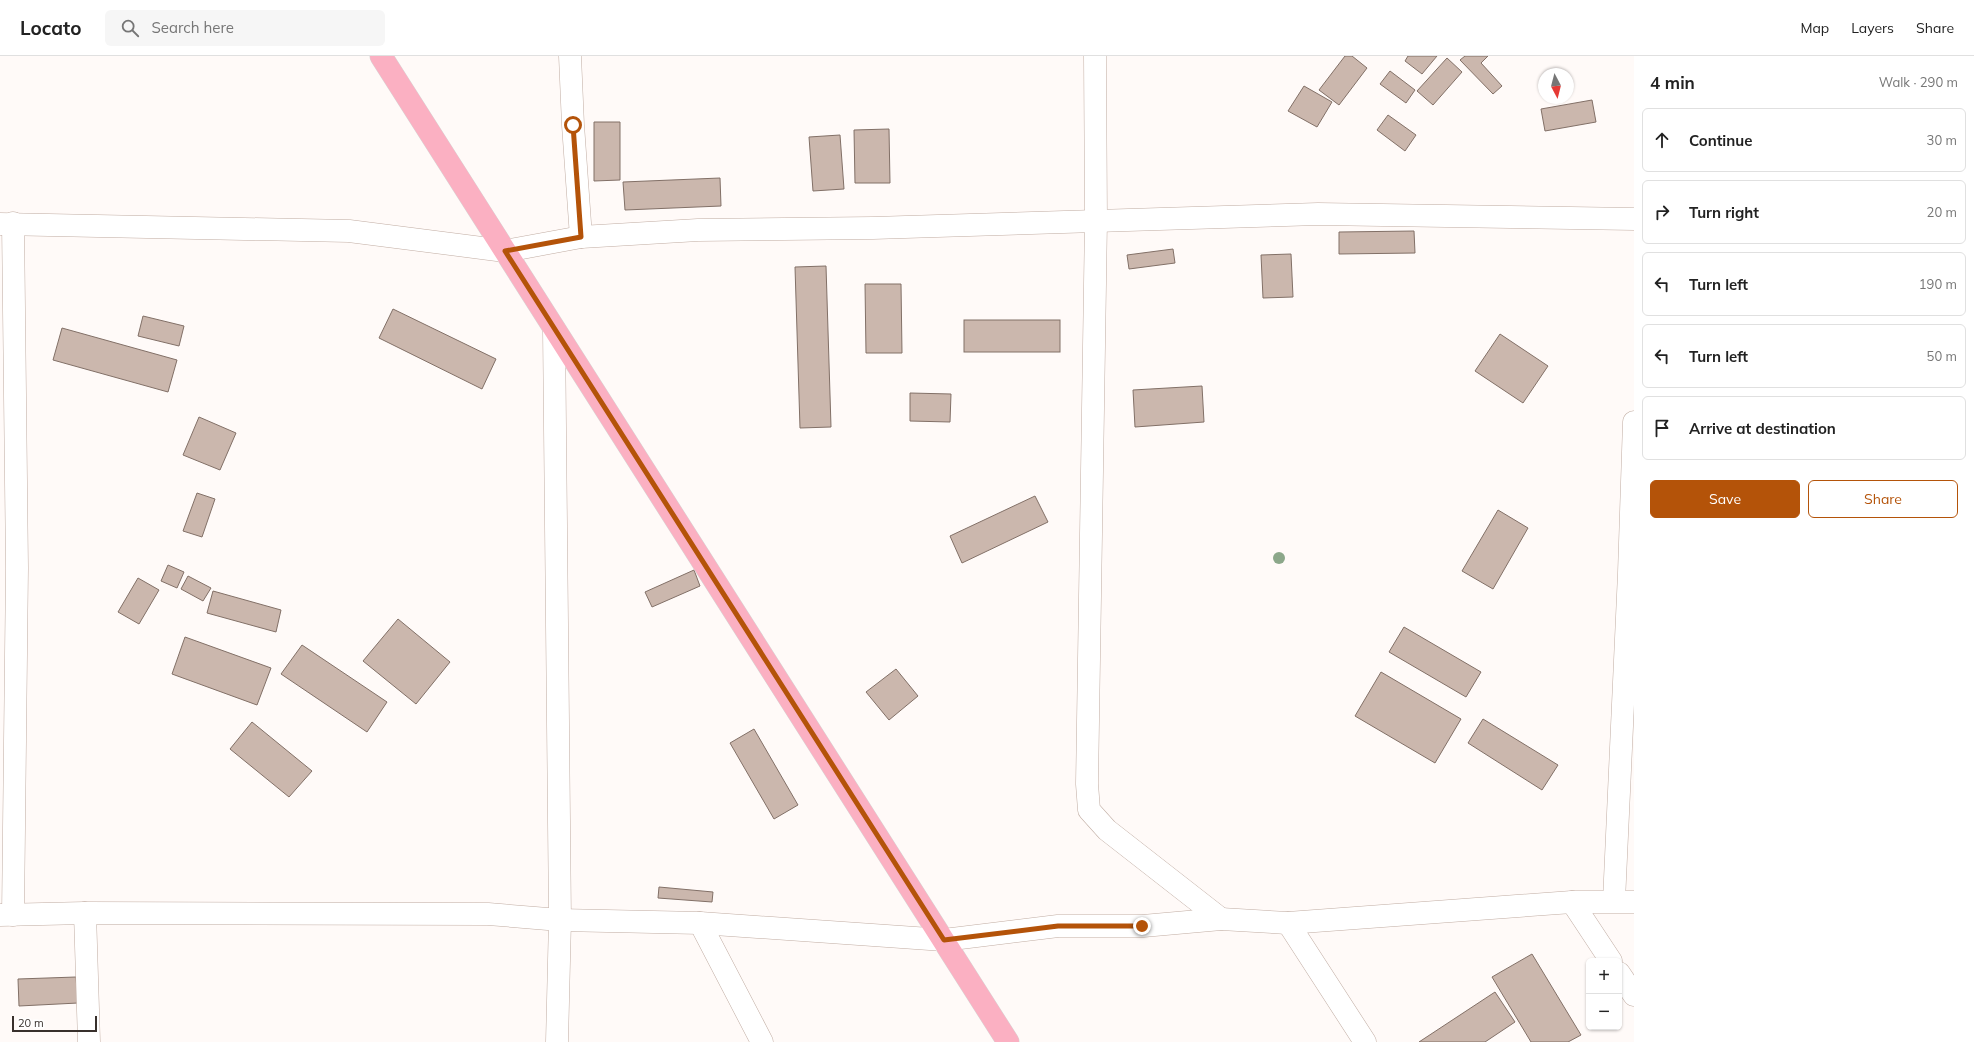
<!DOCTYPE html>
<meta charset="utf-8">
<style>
:root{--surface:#fff;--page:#f6f6f6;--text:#222;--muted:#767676;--line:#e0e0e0;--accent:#b45309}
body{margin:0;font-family:Mulish,sans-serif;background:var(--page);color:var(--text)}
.controls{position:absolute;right:12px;bottom:12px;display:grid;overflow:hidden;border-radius:6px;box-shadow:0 1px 3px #0004}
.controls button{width:36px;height:36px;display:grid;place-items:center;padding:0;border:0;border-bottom:1px solid var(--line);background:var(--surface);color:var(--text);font:20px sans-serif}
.compass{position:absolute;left:1538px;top:12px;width:36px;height:36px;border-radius:50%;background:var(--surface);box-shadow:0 1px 3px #0004;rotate:173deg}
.scale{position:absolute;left:12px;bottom:10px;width:85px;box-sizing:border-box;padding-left:4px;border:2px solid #38302c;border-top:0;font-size:11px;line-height:14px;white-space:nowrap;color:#38302c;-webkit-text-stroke:3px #fff;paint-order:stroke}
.stop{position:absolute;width:12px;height:12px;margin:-9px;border:3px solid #b45309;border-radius:50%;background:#fff}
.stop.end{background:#b45309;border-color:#fff;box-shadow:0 1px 4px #0008}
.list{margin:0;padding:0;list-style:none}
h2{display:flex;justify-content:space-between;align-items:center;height:52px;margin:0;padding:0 16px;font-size:17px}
h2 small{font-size:13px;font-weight:400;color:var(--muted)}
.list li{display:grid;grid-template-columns:26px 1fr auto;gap:12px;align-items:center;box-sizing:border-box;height:64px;margin:0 8px 8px;padding:0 8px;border:1px solid var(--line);border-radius:6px}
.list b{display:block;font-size:15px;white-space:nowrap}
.list em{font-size:13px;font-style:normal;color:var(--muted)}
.actions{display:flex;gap:8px;padding:12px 16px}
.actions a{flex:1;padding:9px 0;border:1px solid var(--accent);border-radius:6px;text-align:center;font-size:14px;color:var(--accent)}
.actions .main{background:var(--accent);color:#fff}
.icon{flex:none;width:22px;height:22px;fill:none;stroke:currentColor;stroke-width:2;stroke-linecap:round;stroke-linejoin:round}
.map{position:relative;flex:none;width:1634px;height:986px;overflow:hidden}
header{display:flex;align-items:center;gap:24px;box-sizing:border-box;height:56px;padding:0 20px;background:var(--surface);border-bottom:1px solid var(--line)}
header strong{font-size:19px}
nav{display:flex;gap:22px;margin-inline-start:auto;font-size:14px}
.search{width:280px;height:36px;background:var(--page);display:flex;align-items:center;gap:10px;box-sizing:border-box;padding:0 14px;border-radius:6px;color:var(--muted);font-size:15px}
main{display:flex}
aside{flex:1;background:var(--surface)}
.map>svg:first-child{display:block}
</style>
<header>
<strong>Locato</strong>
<div class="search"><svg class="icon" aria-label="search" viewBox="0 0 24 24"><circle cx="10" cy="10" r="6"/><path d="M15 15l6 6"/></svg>Search here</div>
<nav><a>Map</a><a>Layers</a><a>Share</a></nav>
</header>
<main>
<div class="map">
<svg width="1634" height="986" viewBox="0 0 1634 986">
<rect width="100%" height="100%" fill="#fffaf8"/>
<g fill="#cbb7ad" stroke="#827067">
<polygon points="1345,0 1352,0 1367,12 1339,49 1319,34"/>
<polygon points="1408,0 1437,0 1422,18 1405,5"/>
<polygon points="1465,0 1488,0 1481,7 1502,30 1493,38 1460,4"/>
<polygon points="1447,2 1462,16 1433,49 1417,35"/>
<polygon points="1390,15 1415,34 1406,47 1380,28"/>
<polygon points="1304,30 1332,46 1317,71 1288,55"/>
<polygon points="1592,44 1596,66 1545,75 1541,53"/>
<polygon points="1388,59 1416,79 1405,95 1377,74"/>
<polygon points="594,66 620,66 620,124 594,125"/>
<polygon points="889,73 890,127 855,127 854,74"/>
<polygon points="840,79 844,133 813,135 809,81"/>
<polygon points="720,122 721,150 625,154 623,126"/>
<polygon points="1414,175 1415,197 1339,198 1339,176"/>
<polygon points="1173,193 1175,207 1129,213 1127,199"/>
<polygon points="1291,198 1293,241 1263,242 1261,199"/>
<polygon points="826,210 831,371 800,372 795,211"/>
<polygon points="865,228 901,228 902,297 866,297"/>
<polygon points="393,253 496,303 482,333 379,282"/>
<polygon points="143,260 184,270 179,290 138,280"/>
<rect x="964" y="264" width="96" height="32"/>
<polygon points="62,272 177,304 168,336 53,304"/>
<polygon points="1500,278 1548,310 1523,347 1475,315"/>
<polygon points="1202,330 1204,366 1135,371 1133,334"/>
<polygon points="910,337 951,338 950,366 910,365"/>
<polygon points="199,361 236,377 220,414 183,399"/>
<polygon points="197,437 215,443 202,481 183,475"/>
<polygon points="1035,440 1048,466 962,507 950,480"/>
<polygon points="1498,454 1528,472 1493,533 1462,515"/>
<polygon points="168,509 184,516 177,532 161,525"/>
<polygon points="694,514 700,530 652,551 645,536"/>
<polygon points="188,520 211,532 203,545 181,533"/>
<polygon points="138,522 159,534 139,568 118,556"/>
<polygon points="213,535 281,554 276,576 207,557"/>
<polygon points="398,563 450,606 416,648 363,605"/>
<polygon points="1404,571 1481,616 1466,641 1389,596"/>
<polygon points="185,581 271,612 257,649 172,618"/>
<polygon points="302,589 387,646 367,676 281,618"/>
<polygon points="896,613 918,640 889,664 866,636"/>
<polygon points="1381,616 1461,663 1435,707 1355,660"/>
<polygon points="1483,663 1558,709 1542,734 1468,687"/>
<polygon points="252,666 312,715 289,741 230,693"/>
<polygon points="754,673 798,749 774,763 730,687"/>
<polygon points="659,831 713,836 712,846 658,842"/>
<polygon points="1532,898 1581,979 1568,986 1531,986 1492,921"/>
<polygon points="76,921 78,947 19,950 18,923"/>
<polygon points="1495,936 1515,966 1485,986 1419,986"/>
</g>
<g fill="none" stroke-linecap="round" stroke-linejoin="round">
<defs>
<g id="minor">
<polyline points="570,0 573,69 581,181"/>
<polyline points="1095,0 1096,165 1087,728 1089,754 1107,774 1221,863"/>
<polyline points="0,168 349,175 505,195 581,181 698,174 873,172 1318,158 1634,163"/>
<polyline points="554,273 560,864 557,986"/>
<polyline points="1614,845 1629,517 1634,366"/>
<polyline points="1572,846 1611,905"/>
<polyline points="85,857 89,986"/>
<polyline points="0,859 85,857 488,858 560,864 700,867 944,884 1058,870 1143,870 1221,863 1288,867 1572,846 1634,846"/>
<polyline points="13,859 17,512 13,167"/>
<polyline points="700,867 762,986"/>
<polyline points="1288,867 1365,986"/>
<polyline points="1619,917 1634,939"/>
</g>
<polyline id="major" points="381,0 1008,986"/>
</defs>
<use href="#minor" stroke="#c1ada3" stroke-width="23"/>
<use href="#major" stroke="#d7d6d5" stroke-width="23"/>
<use href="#minor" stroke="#fff" stroke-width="22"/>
<use href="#major" stroke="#fbb0c2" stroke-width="22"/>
</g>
<circle fill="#8ca78a" cx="1279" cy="502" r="6"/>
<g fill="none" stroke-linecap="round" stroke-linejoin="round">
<polyline stroke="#b45309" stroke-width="5" points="573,69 581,181 505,195 944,884 1058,870 1142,870"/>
</g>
</svg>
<div class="controls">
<button>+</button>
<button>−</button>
</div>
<svg class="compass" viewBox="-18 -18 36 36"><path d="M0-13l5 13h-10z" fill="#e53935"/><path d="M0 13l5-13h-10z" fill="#767676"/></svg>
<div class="scale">20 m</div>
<div class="stop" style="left:573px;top:69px"></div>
<div class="stop end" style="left:1142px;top:870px"></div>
</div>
<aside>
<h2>4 min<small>Walk · 290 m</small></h2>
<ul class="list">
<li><svg class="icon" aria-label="ahead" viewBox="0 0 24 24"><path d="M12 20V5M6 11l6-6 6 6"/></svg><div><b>Continue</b></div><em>30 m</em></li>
<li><svg class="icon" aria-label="right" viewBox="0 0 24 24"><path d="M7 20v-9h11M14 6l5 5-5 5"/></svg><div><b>Turn right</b></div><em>20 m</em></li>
<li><svg class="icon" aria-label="left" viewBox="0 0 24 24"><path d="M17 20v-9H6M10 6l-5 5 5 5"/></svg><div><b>Turn left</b></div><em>190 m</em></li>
<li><svg class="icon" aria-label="left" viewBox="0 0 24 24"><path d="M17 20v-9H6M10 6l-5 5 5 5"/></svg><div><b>Turn left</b></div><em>50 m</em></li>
<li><svg class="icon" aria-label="arrive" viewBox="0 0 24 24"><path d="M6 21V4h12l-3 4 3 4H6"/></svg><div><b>Arrive at destination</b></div></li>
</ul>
<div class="actions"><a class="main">Save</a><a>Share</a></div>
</aside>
</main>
